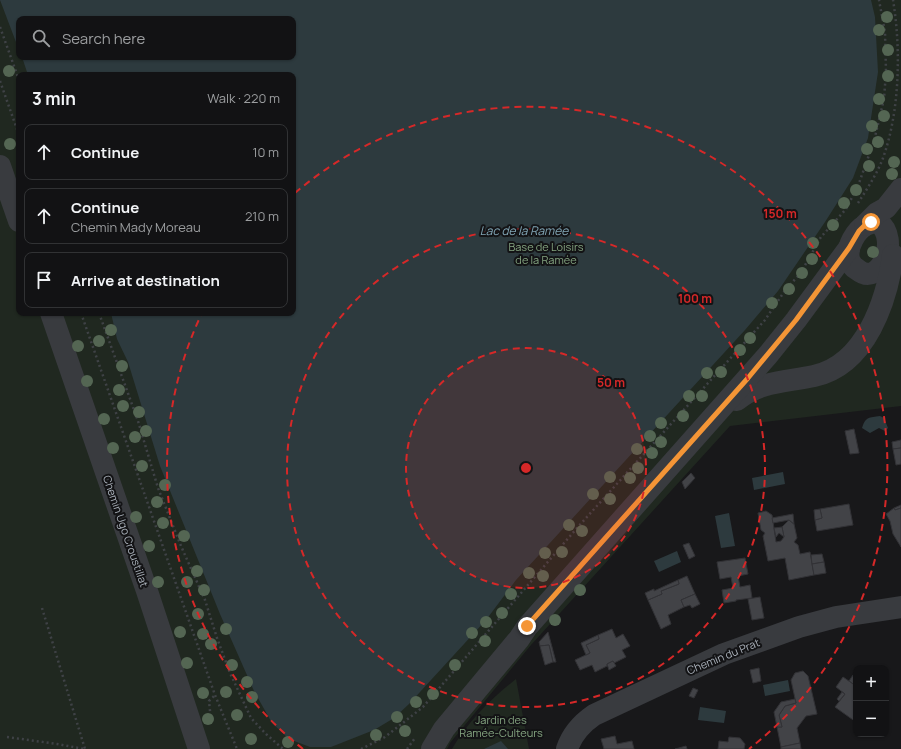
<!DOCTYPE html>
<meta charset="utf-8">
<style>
:root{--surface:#121214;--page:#1b1b1d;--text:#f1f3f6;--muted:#9c9ea0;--line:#313234}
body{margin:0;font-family:Manrope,sans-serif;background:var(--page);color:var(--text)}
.controls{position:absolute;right:12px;bottom:12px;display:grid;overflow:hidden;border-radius:8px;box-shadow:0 1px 3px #0004}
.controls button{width:36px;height:36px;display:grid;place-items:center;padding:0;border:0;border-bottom:1px solid var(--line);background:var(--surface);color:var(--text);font:20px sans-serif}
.stop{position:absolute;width:12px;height:12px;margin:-9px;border:3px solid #f49536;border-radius:50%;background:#fff}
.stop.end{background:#f49536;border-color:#fff;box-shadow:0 1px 4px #0008}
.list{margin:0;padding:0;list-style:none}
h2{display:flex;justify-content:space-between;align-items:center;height:52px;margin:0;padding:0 16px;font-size:17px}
h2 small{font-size:13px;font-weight:400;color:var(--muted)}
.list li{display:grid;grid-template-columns:26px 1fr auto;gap:12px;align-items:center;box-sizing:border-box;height:56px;margin:0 8px 8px;padding:0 8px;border:1px solid var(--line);border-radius:8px}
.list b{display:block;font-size:15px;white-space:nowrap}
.list p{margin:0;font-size:13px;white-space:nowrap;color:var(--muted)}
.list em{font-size:13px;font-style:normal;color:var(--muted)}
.icon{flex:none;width:22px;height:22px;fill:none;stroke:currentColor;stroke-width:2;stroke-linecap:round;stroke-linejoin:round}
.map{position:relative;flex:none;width:901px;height:749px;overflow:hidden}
.search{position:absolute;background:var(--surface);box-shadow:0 1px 3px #0004;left:16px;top:16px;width:280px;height:44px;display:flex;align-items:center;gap:10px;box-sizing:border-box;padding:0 14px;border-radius:8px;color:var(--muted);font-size:15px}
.panel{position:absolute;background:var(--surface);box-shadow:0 1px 3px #0004;left:16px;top:72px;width:280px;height:244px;border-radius:8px}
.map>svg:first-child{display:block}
</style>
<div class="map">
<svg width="901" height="749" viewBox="0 0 901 749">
<rect width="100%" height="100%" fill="#18181a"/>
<g fill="#202820" fill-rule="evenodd">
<path d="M0,0H901V406L730,426L531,645L450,743L447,749H0ZM19,19H293V57H19ZM19,75H293V313H19Z"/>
<path d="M516,679L529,749H452C468,721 491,699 516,679Z"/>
</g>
<g fill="#2d3a3e">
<polygon points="0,0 871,0 875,17 878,72 868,138 853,178 825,222 778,291 745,330 516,580 486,620 409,704 394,718 374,730 331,747 310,747 289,739 272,723 254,691 220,614 160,466 128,362 117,339 111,313 293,313 293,75 28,75 22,57 293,57 293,19 19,19 19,50"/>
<path d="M880,416L884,418L888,428L885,431L879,428L870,433L862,428C866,416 869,418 880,416Z"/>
<polygon points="783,472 785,484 754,490 752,478"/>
<polygon points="729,513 735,546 721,548 715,516"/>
<polygon points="677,551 681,562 659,572 654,561"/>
<polygon points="788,680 790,691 765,696 763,685"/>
<polygon points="700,707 726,711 724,723 698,720"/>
<polygon points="501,741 508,749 484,749"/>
</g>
<g fill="#424347" stroke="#323236">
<polygon points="854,429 859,453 850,454 845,431"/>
<polygon points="901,440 901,448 893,449 892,442"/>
<polygon points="901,448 901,464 896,465 893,449"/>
<polygon points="691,473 695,478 685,489 682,482"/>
<polygon points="849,504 853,525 817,531 815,520 822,518 820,509"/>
<polygon points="901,505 901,508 895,510 894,508"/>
<polygon points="894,508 895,510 901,508 901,547 893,534 890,521 886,514"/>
<polygon points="820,509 822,518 815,520 814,510"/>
<polygon points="766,511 772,515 776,542 781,541 784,537 782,527 789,520 794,524 797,538 794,542 798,545 800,554 810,552 814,575 789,580 785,558 768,561 763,536 765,533 761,530 758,513"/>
<polygon points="793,514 794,524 789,520 773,523 772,518"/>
<polygon points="782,527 784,537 779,533 776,537 774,528"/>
<polygon points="689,543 695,556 689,559 683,545"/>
<polygon points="822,554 824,562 812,564 811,555"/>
<polygon points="745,558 748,574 738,576 740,587 750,585 752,598 736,600 736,601 724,603 722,590 733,588 731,577 720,579 717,562"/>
<polygon points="824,562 826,573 814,575 812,564"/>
<polygon points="687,576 695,594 681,600 684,607 668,615 671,624 661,629 648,600 662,594 661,591 679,584 678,580"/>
<polygon points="678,580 679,584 661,591 662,594 648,600 645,593 654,589 654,591"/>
<polygon points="695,594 700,604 692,608 690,605 684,607 681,600"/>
<polygon points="760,597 764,618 752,620 748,599"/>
<polygon points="612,629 616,638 623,634 630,646 622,650 626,657 614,663 613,661 607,664 607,666 595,672 592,665 580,670 575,660 590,653 586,645 599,639 598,635"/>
<polygon points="548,632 556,662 553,662 549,645 540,646 539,642"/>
<polygon points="598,635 599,639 586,645 590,653 586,655 581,643"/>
<polygon points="549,645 553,662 545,665 540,646"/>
<polygon points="613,661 616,666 609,670 607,664"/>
<polygon points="759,668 761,681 753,683 750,670"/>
<polygon points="803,671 808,676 817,714 806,716 797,728 800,743 781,747 777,727 782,727 779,715 785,706 796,703 791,680 795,673"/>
<polygon points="853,675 856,677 856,686 849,681"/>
<polygon points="843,677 856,686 856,722 835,707 845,694 836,687"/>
<polygon points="693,688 698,690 694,698 689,696"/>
<polygon points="842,692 845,694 839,701 837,699"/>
<polygon points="795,699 796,703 785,706 779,715 782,727 777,727 774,712 781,702"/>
<polygon points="615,736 617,744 632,741 634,749 604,749 601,739"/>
<polygon points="729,737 740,738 745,744 744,749 718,749 719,741 728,742"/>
<polygon points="800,743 801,749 781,749 781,747"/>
<polygon points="686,746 687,749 675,749"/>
</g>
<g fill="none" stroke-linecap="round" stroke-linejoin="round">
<g stroke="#3f4246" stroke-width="2.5" stroke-dasharray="2 3" stroke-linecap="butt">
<polyline points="0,27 19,80"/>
<polyline points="0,81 19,135"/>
<path d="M858,203C867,189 877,174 883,158C900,111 901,48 893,0"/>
<polyline points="81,313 215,695 237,749"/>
<polyline points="99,313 138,421 158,488 181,546 205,600 217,638 230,673 251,718 266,734 283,749"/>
<polyline points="42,608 85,749"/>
<polyline points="211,721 209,701 215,695"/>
<polyline points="7,737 57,744 84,749"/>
<polyline points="361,749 385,737 423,707 577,528 765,320 786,289 800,274 821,237 846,209 858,186 874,141 884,99 886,72 885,32 879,0"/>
<polyline points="407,749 415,738"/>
</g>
<g stroke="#393b3f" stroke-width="22">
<polyline points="0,166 19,221"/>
<path d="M878,222C901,239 880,288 858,270C853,267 850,264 849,259C846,247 856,230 866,225C870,223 874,222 878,222Z"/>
<polyline points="865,225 877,213 886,208 901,189"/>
<polyline points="51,313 147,591 199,749"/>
<path d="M737,400C759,381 787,382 814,376C866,365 887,300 893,255"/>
<polyline points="432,749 444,729 519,639 527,627 768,355 796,320 849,248"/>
<path d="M567,749C572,734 581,724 594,715L724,654L799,627L836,617L901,607"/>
</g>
</g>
<g fill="#546653">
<circle cx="887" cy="17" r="6"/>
<circle cx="879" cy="30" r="6"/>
<circle cx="888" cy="50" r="6"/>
<circle cx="9" cy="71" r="6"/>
<circle cx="888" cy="76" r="6"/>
<circle cx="879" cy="99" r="6"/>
<circle cx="884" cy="116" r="6"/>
<circle cx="872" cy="126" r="6"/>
<circle cx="878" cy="142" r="6"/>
<circle cx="10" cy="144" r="6"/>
<circle cx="867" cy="149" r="6"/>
<circle cx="894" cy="162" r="6"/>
<circle cx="869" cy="166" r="6"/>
<circle cx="892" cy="174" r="6"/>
<circle cx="856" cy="190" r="6"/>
<circle cx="844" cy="203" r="6"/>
<circle cx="833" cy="225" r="6"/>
<circle cx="813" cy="243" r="6"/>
<circle cx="873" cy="252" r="6"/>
<circle cx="812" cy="259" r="6"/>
<circle cx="802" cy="273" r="6"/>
<circle cx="789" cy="289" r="6"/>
<circle cx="772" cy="303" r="6"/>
<circle cx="111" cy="330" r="6"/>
<circle cx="750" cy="338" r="6"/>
<circle cx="99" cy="341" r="6"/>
<circle cx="78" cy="346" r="6"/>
<circle cx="740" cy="350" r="6"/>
<circle cx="122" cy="366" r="6"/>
<circle cx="721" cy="372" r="6"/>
<circle cx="707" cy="373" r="6"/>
<circle cx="87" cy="381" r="6"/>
<circle cx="119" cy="390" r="6"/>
<circle cx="689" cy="396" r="6"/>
<circle cx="702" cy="396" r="6"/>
<circle cx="123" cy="406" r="6"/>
<circle cx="139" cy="412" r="6"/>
<circle cx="683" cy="416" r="6"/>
<circle cx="104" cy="419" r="6"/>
<circle cx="661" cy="423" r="6"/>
<circle cx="146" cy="431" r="6"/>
<circle cx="650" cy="436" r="6"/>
<circle cx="135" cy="437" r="6"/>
<circle cx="661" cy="442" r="6"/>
<circle cx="113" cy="448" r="6"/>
<circle cx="637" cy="449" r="6"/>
<circle cx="652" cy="453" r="6"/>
<circle cx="142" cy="466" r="6"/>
<circle cx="638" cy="468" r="6"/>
<circle cx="610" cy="477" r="6"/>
<circle cx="630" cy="478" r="6"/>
<circle cx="165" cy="485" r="6"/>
<circle cx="593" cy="494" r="6"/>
<circle cx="610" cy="499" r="6"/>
<circle cx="157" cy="502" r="6"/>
<circle cx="136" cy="517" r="6"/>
<circle cx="163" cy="523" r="6"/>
<circle cx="569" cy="525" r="6"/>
<circle cx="582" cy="531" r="6"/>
<circle cx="184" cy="536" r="6"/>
<circle cx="149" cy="546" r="6"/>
<circle cx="562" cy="552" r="6"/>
<circle cx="545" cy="553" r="6"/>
<circle cx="197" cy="571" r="6"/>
<circle cx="529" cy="573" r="6"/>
<circle cx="543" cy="576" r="6"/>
<circle cx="158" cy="582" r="6"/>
<circle cx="187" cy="582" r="6"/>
<circle cx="204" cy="590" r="6"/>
<circle cx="580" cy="590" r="6"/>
<circle cx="511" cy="594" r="6"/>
<circle cx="502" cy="613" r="6"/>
<circle cx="198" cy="614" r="6"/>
<circle cx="555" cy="620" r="6"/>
<circle cx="486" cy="622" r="6"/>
<circle cx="226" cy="629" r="6"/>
<circle cx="180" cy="632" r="6"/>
<circle cx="472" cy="633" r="6"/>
<circle cx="203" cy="634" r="6"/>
<circle cx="485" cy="641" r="6"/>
<circle cx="211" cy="644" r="6"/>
<circle cx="187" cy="663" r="6"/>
<circle cx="232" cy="665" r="6"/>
<circle cx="455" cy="665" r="6"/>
<circle cx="247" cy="682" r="6"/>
<circle cx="226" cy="692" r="6"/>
<circle cx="203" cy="693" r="6"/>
<circle cx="433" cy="694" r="6"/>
<circle cx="252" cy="697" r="6"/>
<circle cx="416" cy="702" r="6"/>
<circle cx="237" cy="715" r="6"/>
<circle cx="397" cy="717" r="6"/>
<circle cx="208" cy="719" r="6"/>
<circle cx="405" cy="731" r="6"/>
<circle cx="376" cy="735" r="6"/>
<circle cx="251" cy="739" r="6"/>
<circle cx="288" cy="742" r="6"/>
</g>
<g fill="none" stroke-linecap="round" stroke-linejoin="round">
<polyline stroke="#f49536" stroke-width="5" points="527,626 748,378 796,320 849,248 859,231 865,225 871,222"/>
</g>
<circle cx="526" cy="468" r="120" fill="#d62828" fill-opacity=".12"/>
<g fill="none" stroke="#d62828" stroke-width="2" stroke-dasharray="7 5">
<circle cx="526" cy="468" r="120"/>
<circle cx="526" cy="468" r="239"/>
<path d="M303 749A359 359 0 0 1 202 313M295 193A359 359 0 1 1 749 749"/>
</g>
<g text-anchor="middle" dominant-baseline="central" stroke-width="4" stroke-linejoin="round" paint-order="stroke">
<g font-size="11" fill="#85a581" stroke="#131315">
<text x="546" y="246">Base de Loisirs<tspan x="546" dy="13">de la Ramée</tspan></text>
<text x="501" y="719">Jardin des<tspan x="501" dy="13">Ramée-Culteurs</tspan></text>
</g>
<g font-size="11" fill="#aab1ba" stroke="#131315">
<text transform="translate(126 531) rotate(71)">Chemin Ugo Croustillat</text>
<text transform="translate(723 656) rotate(-22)">Chemin du Prat</text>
</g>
<g font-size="12" font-style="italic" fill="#81a5b5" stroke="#131315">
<text x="524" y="230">Lac de la Ramée</text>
</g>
</g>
<circle cx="526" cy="468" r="6" fill="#d62828" stroke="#131315" stroke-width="2"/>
<g font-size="12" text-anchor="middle" font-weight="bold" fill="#d62828" stroke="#131315" stroke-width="4" stroke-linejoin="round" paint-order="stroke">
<text x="780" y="218">150 m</text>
<text x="695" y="303">100 m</text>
<text x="611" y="387">50 m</text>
</g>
</svg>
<div class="controls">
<button>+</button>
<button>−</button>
</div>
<div class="stop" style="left:871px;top:222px"></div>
<div class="stop end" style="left:527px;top:626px"></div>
<div class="search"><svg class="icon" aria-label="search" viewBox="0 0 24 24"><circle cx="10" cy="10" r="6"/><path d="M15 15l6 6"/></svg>Search here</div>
<section class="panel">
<h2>3 min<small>Walk · 220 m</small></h2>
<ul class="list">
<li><svg class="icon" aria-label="ahead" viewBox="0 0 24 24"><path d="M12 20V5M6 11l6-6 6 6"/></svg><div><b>Continue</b></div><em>10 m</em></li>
<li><svg class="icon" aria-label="ahead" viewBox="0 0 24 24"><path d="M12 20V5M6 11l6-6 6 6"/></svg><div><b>Continue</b><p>Chemin Mady Moreau</p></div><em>210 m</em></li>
<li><svg class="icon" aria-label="arrive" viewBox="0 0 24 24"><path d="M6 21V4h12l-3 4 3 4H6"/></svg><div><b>Arrive at destination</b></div></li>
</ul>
</section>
</div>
